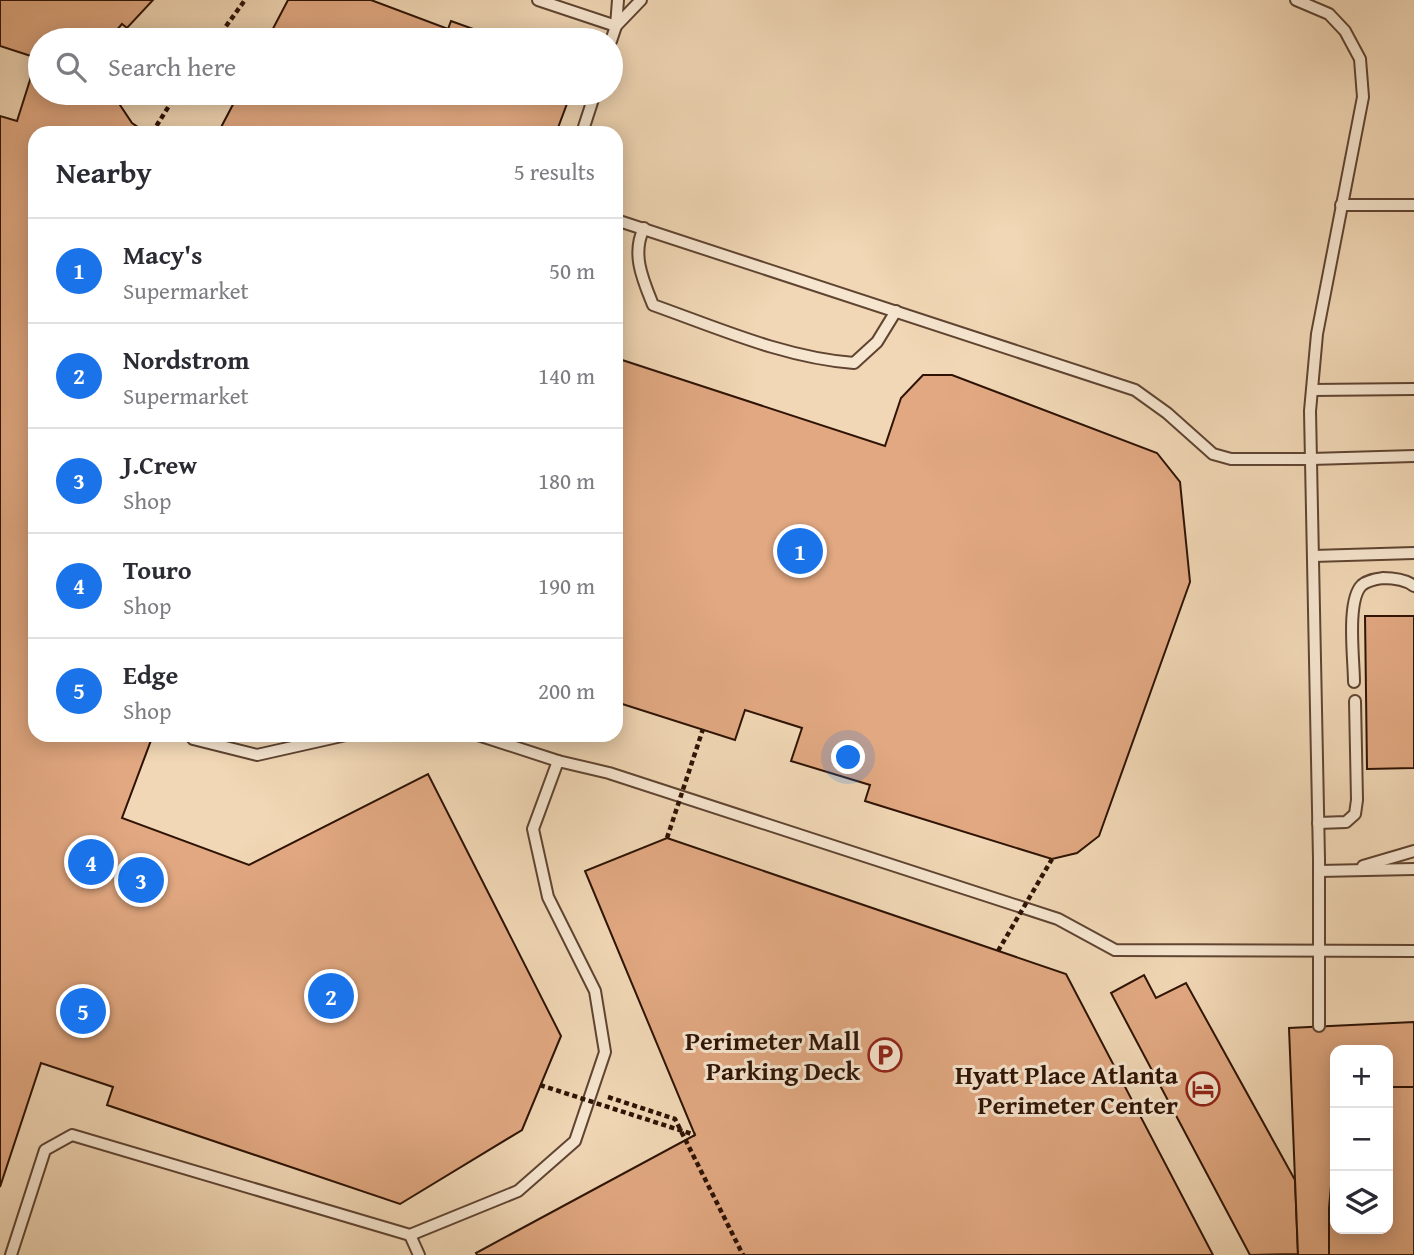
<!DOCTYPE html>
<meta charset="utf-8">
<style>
:root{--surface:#fff;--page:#f2f2f3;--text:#2b2b33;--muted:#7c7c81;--line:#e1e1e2;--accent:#1a73e8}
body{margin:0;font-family:"Gentium Book Plus",serif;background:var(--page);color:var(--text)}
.controls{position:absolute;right:21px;bottom:21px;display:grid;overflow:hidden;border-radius:14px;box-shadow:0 4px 18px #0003}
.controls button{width:63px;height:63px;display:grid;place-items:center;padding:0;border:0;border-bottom:2px solid var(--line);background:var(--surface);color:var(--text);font:35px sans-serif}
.you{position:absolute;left:849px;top:758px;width:24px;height:24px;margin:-18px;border:5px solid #fff;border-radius:50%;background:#1a73e8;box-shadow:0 0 0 10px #1a73e833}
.badge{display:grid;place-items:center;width:46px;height:46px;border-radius:50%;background:var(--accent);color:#fff;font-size:23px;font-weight:700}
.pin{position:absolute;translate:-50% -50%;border:4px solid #fff;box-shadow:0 2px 7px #0006}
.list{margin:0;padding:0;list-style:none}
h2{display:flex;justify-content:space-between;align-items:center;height:91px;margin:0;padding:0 28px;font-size:30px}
h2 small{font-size:23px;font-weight:400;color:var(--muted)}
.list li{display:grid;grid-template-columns:46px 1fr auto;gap:21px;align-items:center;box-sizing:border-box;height:105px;padding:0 28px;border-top:2px solid var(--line)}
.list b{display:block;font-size:26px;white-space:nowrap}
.list p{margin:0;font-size:23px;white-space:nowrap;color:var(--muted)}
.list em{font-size:23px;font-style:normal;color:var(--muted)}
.icon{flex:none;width:38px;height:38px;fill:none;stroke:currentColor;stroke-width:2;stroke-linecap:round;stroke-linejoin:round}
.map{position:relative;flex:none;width:1414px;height:1255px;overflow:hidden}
.search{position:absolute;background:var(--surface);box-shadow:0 4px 18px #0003;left:28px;top:28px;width:595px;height:77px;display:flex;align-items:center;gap:18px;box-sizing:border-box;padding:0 24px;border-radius:38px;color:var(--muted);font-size:26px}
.panel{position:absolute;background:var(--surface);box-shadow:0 4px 18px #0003;left:28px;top:126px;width:595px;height:616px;border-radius:21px}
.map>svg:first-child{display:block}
</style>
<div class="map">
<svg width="1414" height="1255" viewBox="0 0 1414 1255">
<rect width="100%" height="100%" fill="#f1d7b5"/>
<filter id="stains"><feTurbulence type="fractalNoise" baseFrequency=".00286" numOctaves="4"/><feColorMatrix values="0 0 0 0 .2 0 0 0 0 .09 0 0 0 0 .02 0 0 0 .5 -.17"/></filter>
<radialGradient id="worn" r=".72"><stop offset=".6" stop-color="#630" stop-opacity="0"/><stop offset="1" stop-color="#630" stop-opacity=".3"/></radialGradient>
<g fill="#e1a881" stroke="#2e1305" stroke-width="2" fill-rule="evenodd">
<polygon points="0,0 153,0 127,28 122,24 108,40 40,40 40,93 112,93 132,123 147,133 35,133 35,735 153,735 122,818 249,865 428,774 561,1036 522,1130 400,1204 107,1105 113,1087 41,1063 0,1187 0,116 17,121 37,58 0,46"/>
<polygon points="288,0 371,0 448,29 451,21 504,40 267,40"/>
<polygon points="239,93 571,93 556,133 218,133"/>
<polygon points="616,358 885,446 901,398 923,375 952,375 1157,453 1180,482 1190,582 1099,836 1077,853 1052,859 865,801 870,785 791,761 802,728 745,710 735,740 616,702"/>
<polygon points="1365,616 1414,616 1414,768 1367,769"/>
<polygon points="667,838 1066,974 1213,1255 477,1255 476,1253 695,1135 585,871"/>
<polygon points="1144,975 1156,998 1186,983 1295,1180 1298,1254 1250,1255 1111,993"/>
<path d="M1414,1022V1255H1298L1289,1028ZM1335,1050H1388V1229H1335Z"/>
<polygon points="1388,1087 1414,1087 1414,1255 1329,1255 1329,1208 1335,1142 1335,1229 1388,1229"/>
</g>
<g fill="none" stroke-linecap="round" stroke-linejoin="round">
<defs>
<g id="service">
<polyline points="538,0 616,26 641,0"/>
<polyline points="1296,0 1329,14 1345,31 1360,59 1363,97 1317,334 1310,411 1319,859 1319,1026"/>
<polyline points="611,41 616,26 618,0"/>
<polyline points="582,133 595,93"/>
<polyline points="1341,205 1414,205"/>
<polyline points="616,220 1135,390 1167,413 1213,454 1231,459 1311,459 1414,456"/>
<path d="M644,228C631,254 643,280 653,305C718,328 785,358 854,363L877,342L896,311"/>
<polyline points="1312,390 1414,389"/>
<polyline points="1313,556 1414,553"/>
<path d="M1354,682C1354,660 1346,600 1362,585C1368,580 1376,579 1383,578C1394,578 1405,579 1414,586"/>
<polyline points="478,735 558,761"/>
<polyline points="193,739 257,755 346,735"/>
<polyline points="1318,823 1346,822 1355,814 1357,800 1355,701"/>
<polyline points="1363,866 1414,851"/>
<polyline points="1319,871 1414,869"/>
<polyline points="410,1235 419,1255"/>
<polyline points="11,1255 45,1150 72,1135 410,1235 518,1191 575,1141 605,1052 595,991 548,897 533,829 558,761 609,773 1058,919 1115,950 1414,951"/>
</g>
</defs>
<use href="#service" stroke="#5f4431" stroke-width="14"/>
<g stroke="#2e1305" stroke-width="4.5" stroke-dasharray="5 3.5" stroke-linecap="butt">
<polyline points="216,40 245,0"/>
<polyline points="152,133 177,93"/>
<polyline points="608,1097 675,1119 743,1255"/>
</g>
<use href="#service" stroke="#f6e5cf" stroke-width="10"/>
<g stroke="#2e1305" stroke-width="4.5" stroke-dasharray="5 3.5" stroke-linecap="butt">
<polyline points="667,838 703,729"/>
<polyline points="998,951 1052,859"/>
<polyline points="540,1085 695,1135"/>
</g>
</g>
<defs>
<symbol id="parking-ring" viewBox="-11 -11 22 22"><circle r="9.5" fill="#f6e5cf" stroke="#8f2418" stroke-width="1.5"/><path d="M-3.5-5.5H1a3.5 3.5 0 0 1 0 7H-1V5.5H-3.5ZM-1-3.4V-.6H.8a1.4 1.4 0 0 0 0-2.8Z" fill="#8f2418"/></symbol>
<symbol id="hotel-ring" viewBox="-11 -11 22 22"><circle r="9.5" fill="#f6e5cf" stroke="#8f2418" stroke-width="1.5"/><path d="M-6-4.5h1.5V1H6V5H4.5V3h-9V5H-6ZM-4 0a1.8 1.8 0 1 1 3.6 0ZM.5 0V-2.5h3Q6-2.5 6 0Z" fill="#8f2418"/></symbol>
</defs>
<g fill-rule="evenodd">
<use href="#parking-ring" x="866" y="1036" width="38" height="38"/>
<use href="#hotel-ring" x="1184" y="1070" width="38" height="38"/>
</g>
<g text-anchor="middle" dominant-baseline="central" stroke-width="6" stroke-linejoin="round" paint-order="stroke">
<g font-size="26" font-weight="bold" fill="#2e1305" stroke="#f6e5cf" text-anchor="end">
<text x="860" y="1040">Perimeter Mall<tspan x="860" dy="30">Parking Deck</tspan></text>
<text x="1178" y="1074">Hyatt Place Atlanta<tspan x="1178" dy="30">Perimeter Center</tspan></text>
</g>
</g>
<rect width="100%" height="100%" filter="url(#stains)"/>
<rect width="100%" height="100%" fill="url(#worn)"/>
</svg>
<div class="controls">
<button>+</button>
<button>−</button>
<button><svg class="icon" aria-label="layers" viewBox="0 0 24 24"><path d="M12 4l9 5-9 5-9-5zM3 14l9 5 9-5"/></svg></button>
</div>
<div class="you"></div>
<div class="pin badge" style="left:800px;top:551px">1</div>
<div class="pin badge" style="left:331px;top:996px">2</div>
<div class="pin badge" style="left:141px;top:880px">3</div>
<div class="pin badge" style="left:91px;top:862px">4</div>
<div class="pin badge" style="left:83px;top:1011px">5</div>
<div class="search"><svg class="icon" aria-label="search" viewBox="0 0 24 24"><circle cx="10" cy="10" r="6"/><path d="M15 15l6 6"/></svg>Search here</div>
<section class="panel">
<h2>Nearby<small>5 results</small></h2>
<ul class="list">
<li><span class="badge">1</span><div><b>Macy's</b><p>Supermarket</p></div><em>50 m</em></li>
<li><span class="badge">2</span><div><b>Nordstrom</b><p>Supermarket</p></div><em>140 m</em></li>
<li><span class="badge">3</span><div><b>J.Crew</b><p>Shop</p></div><em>180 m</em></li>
<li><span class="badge">4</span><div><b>Touro</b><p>Shop</p></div><em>190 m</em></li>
<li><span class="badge">5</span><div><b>Edge</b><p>Shop</p></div><em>200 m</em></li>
</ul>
</section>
</div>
